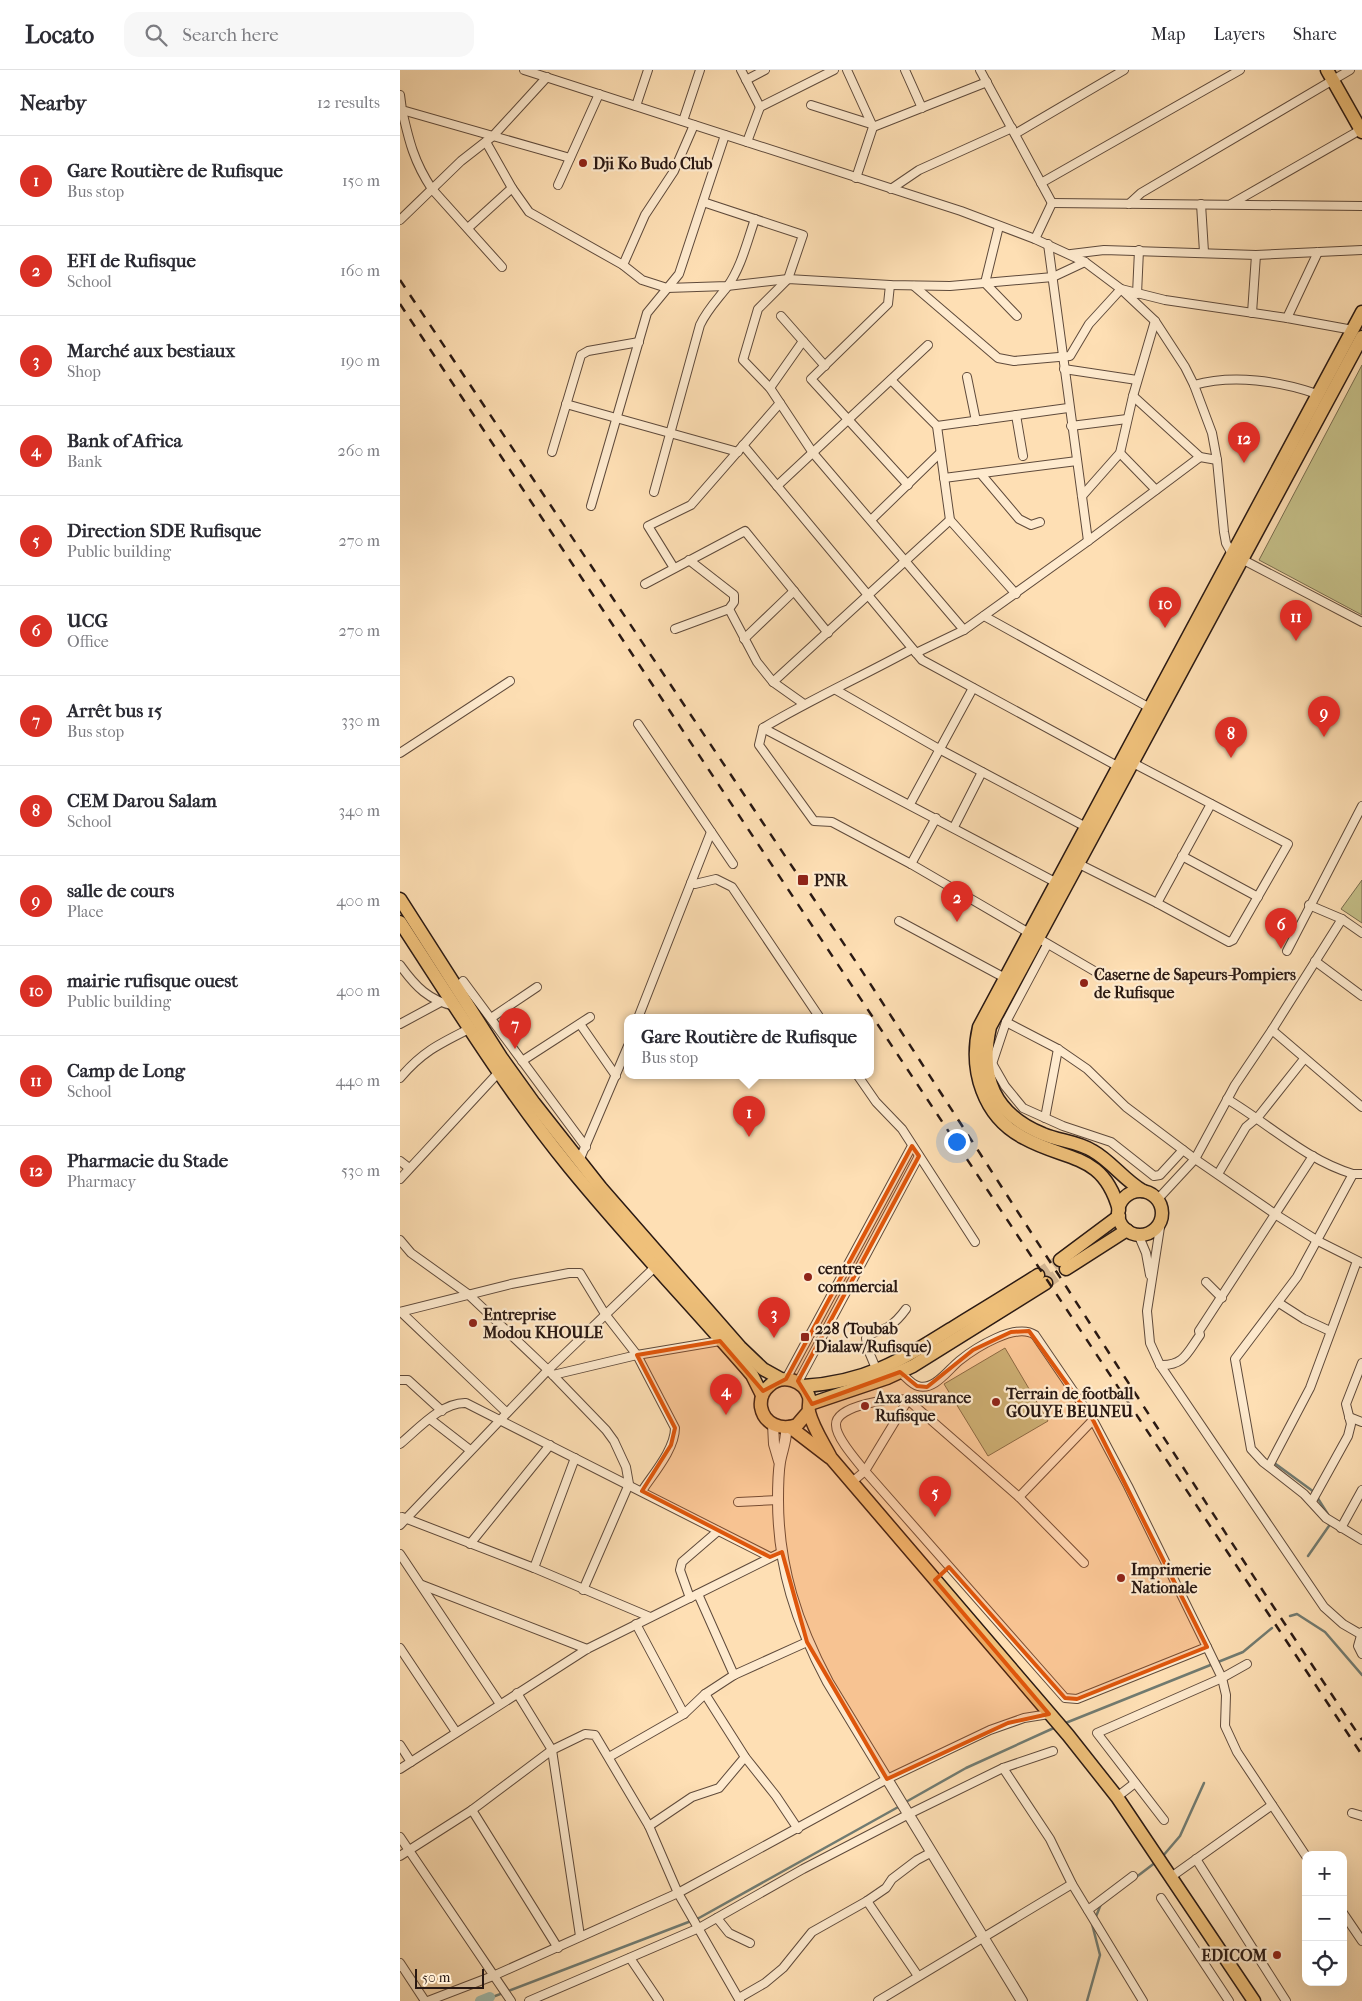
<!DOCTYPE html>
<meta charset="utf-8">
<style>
:root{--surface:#fff;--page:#f7f7f7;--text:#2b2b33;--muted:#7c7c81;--line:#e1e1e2;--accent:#d93025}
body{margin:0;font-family:"IM FELL French Canon",serif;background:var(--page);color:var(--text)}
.controls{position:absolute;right:15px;bottom:15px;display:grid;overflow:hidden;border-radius:10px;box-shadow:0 5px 20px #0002}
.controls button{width:45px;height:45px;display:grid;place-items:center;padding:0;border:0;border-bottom:1px solid var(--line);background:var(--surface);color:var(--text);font:25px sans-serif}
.scale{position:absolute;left:15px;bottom:12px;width:69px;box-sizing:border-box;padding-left:5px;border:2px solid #2a1913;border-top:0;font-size:14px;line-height:18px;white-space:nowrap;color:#2a1913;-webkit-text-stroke:4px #feeace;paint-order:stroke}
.you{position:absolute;left:556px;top:1071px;width:18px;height:18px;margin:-12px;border:4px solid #fff;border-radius:50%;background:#1a73e8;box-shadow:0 0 0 8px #1a73e833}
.badge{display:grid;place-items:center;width:32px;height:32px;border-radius:50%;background:var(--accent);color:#fff;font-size:16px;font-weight:700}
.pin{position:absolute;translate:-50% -41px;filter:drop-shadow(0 1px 2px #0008)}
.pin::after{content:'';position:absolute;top:26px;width:18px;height:15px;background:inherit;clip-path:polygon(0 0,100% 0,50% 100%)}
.popup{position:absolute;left:224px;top:944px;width:250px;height:65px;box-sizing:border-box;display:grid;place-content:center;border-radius:10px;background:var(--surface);filter:drop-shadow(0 1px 4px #0005);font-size:16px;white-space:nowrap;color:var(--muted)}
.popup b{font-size:19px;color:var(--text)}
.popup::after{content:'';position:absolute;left:50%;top:100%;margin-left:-10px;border:10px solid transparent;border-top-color:var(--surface)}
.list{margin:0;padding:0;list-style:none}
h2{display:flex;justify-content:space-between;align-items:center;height:65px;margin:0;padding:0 20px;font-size:21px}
h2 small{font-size:16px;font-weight:400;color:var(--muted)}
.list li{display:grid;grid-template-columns:32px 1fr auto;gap:15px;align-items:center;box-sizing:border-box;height:90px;padding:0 20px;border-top:1px solid var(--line)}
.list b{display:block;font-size:19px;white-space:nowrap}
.list p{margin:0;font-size:16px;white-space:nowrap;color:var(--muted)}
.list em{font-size:16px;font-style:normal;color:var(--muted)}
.icon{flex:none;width:28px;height:28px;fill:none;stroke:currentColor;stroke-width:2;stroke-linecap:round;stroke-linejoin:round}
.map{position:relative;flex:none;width:962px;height:1931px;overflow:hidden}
header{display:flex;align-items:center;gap:30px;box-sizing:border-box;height:70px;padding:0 25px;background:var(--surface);border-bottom:1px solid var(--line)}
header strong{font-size:24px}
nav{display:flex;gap:28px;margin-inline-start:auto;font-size:18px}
.search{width:350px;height:45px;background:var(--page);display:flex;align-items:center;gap:12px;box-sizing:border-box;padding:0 18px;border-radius:15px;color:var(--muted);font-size:19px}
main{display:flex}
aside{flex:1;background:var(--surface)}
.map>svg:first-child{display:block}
</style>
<header>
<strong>Locato</strong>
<div class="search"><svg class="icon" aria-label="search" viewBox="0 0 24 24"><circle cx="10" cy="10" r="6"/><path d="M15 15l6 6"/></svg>Search here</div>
<nav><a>Map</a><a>Layers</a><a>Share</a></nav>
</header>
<main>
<aside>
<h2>Nearby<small>12 results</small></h2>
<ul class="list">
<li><span class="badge">1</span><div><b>Gare Routière de Rufisque</b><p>Bus stop</p></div><em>150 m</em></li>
<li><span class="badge">2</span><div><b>EFI de Rufisque</b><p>School</p></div><em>160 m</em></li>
<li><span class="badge">3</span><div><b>Marché aux bestiaux</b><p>Shop</p></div><em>190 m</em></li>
<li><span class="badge">4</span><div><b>Bank of Africa</b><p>Bank</p></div><em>260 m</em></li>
<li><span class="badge">5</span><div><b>Direction SDE Rufisque</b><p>Public building</p></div><em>270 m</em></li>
<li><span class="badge">6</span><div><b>UCG</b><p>Office</p></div><em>270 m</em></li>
<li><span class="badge">7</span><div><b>Arrêt bus 15</b><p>Bus stop</p></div><em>330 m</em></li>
<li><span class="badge">8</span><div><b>CEM Darou Salam</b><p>School</p></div><em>340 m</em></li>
<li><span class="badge">9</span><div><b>salle de cours</b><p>Place</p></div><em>400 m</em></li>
<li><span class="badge">10</span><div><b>mairie rufisque ouest</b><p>Public building</p></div><em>400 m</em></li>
<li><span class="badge">11</span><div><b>Camp de Long</b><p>School</p></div><em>440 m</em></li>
<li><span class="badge">12</span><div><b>Pharmacie du Stade</b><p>Pharmacy</p></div><em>530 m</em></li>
</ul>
</aside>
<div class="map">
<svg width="962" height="1931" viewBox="0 0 962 1931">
<rect width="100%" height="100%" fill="#fedfb4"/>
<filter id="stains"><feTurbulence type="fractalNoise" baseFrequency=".004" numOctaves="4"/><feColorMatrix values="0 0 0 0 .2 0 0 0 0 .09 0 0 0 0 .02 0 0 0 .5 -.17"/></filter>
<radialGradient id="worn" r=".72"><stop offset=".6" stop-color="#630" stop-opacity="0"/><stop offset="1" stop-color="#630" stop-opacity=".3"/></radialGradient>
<g fill="#c5c089" stroke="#786c4e">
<polygon points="962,295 962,545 859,490"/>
<polygon points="962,810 962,853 941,839"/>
<polygon points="605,1278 648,1351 588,1386 544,1314"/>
</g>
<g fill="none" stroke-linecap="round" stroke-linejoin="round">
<g stroke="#717b71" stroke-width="2.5">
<polyline points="873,1392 914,1422"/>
<polyline points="917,1427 929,1446"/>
<polyline points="908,1486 931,1453"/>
<polyline points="890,1546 897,1544 925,1562 962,1605"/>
<polyline points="663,1654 843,1582 872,1558"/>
<polyline points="504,1733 566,1698 656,1657"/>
<polyline points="762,1787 780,1766 804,1713"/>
<polyline points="735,1808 756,1792"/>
<polyline points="695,1849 701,1834"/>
<polyline points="82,1931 299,1848 500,1736"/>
<polyline points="687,1931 700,1885 692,1854"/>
</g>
<polyline stroke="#a0bcaf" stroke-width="10" points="80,1931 90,1927"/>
<g stroke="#d4b794" stroke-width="12" stroke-dasharray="12 6" stroke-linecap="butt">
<polyline points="638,1205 660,1190"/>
<polyline points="646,1213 666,1199"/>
</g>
<defs>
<g id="minor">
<polyline points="124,0 561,141 635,169 685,192 721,219 755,251 785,297 794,315 812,363 817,390 824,462 826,473 832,484 962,552"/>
<polyline points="341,0 360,37"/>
<polyline points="447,0 473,57 456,108"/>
<polyline points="505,0 522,38"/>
<polyline points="580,0 652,133"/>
<polyline points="346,10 365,0"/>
<polyline points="0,25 2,40 170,88"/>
<polyline points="411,35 471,54"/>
<polyline points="236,36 248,0"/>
<path d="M2,40C9,71 14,92 32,119L102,197"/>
<polyline points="283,51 300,0"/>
<polyline points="473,57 587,12"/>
<polyline points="615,64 724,0"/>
<polyline points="86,72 112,118 129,142 223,195 242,210 267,218 327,216 388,209 490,215 550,216 653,207 685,192"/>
<polyline points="347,72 360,37 434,0"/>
<polyline points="641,113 840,0"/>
<polyline points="158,115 199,24"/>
<polyline points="491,119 519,100 612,58"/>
<polyline points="303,132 403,165 388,209 358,239 343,290 370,318 413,383 564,560"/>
<polyline points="652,133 962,136"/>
<polyline points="729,134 741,123 950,0"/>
<polyline points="801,134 804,182"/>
<polyline points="831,134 962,59"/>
<polyline points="0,150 61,91 93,66 147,7"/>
<polyline points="599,156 585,213 617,246"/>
<polyline points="68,158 112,118"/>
<polyline points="635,169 652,133"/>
<polyline points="648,174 688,471"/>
<polyline points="671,184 704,180 856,185 962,180"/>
<polyline points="223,195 245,145 274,101 294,55"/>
<polyline points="490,215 488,234 411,309 508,415"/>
<polyline points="514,216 598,288 614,291 670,286 689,254 721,219 765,230 887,248 953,260"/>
<polyline points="737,224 739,180"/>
<polyline points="852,243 856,185"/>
<polyline points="381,246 425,296"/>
<polyline points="887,248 918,182"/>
<polyline points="664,299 737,310"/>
<polyline points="567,307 576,351"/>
<polyline points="491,310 537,356 550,450 616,524"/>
<path d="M794,315C833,304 880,311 917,324"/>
<polyline points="370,318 403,271"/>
<polyline points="733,326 800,387 817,390"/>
<polyline points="166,334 338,382"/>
<polyline points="616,345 623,386"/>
<polyline points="537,356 668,338"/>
<polyline points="671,356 727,349"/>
<polyline points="343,375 522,590 719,697"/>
<polyline points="152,382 181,285 188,281 239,272"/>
<polyline points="720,383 756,420"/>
<polyline points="581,404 619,449 631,455 640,452"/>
<polyline points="544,408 677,391"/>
<polyline points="377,416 528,275"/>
<path d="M254,422L300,255C307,240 317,230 327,217C341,198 347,172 355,149"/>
<polyline points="682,426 720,383 733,326 755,251"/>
<polyline points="191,436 247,243 279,204 325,65"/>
<polyline points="471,450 540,383"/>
<polyline points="274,498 248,456 291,435 380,333"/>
<polyline points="245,514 345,461 428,563"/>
<polyline points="329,539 357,592 373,612 404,634"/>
<polyline points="584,546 750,638"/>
<polyline points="275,559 329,539 334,532 334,525 289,490"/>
<polyline points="344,569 394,521"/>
<path d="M512,579C463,606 411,629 363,658L359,675L414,751L432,752L511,794L696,902"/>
<polyline points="516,583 564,560 688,471 800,387"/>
<polyline points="373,612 550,450"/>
<polyline points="436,620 539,679 686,757"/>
<polyline points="238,654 333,794"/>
<polyline points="363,658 657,813"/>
<polyline points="0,683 110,611"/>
<polyline points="510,734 573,618"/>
<polyline points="554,757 582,702"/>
<polyline points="782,786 858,827"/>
<polyline points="511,794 536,748"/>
<polyline points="679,794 757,833 829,872 833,870 888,774 733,693"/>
<polyline points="291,813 295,814 316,809 332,817 420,948"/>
<polyline points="757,833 811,734"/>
<polyline points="909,835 942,849 962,863"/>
<polyline points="499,851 605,908"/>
<polyline points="887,881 962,736"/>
<polyline points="915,891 962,926"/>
<path d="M0,895C15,916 29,931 55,936"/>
<polyline points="63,911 186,1077"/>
<polyline points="91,948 137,917"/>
<polyline points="238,948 311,762"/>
<polyline points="606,952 658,979 687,999 726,1037 795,1089 878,1146 918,1171 962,1193"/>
<polyline points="0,954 39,933"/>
<polyline points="180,954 216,1006"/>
<polyline points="872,960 962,1037"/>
<polyline points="122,991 190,947"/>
<polyline points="593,995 605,1016 623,1038 663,1056 711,1072 754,1106 760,1105 783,1080"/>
<polyline points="591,997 606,952 647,875"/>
<polyline points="458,1006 476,1032 502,1059 575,1172"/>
<path d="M0,1008C22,982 39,974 69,959"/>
<path d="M827,1029C869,1054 906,1090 953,1104"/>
<polyline points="645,1048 658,979"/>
<polyline points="0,1091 9,1098"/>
<polyline points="179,1091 228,976"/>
<polyline points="818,1104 846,1057 858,1047 904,989"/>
<polyline points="962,1104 953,1104 897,1207 835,1289 851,1379 863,1392 904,1424 926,1448 962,1470"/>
<polyline points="0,1109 98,1003"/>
<polyline points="757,1130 795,1089 835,1015 872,960 942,849"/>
<polyline points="761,1151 747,1241 750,1273 760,1295 924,1537 943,1554 962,1565"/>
<polyline points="738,1164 746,1183 750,1205"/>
<polyline points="0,1170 11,1183 68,1224 148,1300 206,1360 214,1371 226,1397 229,1414 183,1520"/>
<polyline points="806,1212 822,1228"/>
<polyline points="879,1233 904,1249 930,1261"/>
<path d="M0,1242L111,1214L169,1203H180L205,1244L237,1285L275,1358C275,1379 253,1404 242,1421"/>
<polyline points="1,1242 106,1342"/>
<path d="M760,1295C784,1296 787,1283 800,1265L799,1261L913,1086"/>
<path d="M477,1301L467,1277L466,1268C473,1261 481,1261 488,1257C496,1252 501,1246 506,1239"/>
<path d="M500,1302C505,1306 512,1315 518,1316C534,1321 548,1300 559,1291C575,1278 616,1252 635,1265L693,1350L728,1416L807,1577L677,1629L665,1628L465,1401C457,1391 436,1368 436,1355C435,1335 494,1327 508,1330L619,1427L684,1493"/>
<polyline points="153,1305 237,1285 320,1271"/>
<polyline points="386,1309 512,1076"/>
<polyline points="0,1310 8,1310 42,1341"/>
<polyline points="398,1312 519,1086"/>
<polyline points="949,1347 962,1352"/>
<polyline points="30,1349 70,1380"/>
<path d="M0,1374C18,1359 42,1332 66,1333L370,1487"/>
<polyline points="869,1396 910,1318 957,1191"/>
<polyline points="452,1412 465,1401 508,1330"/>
<polyline points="619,1427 693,1350"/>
<polyline points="912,1431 948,1366 951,1354 946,1334 962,1293"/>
<polyline points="338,1432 378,1430"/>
<polyline points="2,1447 134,1498 250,1547"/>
<polyline points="0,1455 148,1300 255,1197"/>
<polyline points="941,1458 962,1420"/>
<polyline points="70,1474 150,1375"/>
<polyline points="0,1484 100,1634"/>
<polyline points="134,1498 175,1388"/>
<polyline points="22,1515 187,1579"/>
<polyline points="298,1524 334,1605"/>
<polyline points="290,1528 280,1500 282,1492 318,1461"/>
<polyline points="236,1554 284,1644"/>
<polyline points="962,1562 958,1576 962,1584"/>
<polyline points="807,1577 822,1608 826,1625 825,1656 837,1682 906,1786"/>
<polyline points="0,1578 56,1662"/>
<polyline points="117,1623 152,1680 180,1866"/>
<polyline points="305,1624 345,1687 376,1726 398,1759"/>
<polyline points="0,1675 11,1692"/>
<polyline points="209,1687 284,1644 305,1624 334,1605 407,1572"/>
<polyline points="603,1698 650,1769 672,1814 743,1931"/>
<polyline points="0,1699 187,1579 382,1482"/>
<polyline points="717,1727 735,1713"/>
<polyline points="72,1740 158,1878"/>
<polyline points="952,1743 962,1746"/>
<polyline points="764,1750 697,1663 822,1608 847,1594"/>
<polyline points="249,1756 292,1727 319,1718 345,1687"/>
<polyline points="0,1767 111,1931"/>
<polyline points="0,1786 72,1740 152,1680 185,1664 195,1665 249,1756 278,1823 340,1931"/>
<polyline points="796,1789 886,1931"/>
<polyline points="771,1807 872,1735"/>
<polyline points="761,1828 829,1931"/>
<polyline points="467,1831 518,1906"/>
<polyline points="688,1840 733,1806"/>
<polyline points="943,1843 962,1871"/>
<polyline points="317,1848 329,1863 350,1873"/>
<polyline points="230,1888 259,1931"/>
<polyline points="0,1893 25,1931"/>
<polyline points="339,1928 365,1913 383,1898 412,1862 467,1831 486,1818 492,1809 517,1790 532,1782"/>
<polyline points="28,1931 93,1906 278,1823 487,1709 590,1660 624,1648 649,1644"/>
<polyline points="129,1931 299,1858 403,1799 509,1744 603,1698 653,1681"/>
<polyline points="478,1931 672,1814"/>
</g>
<g id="tertiary">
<polyline points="373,1354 374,1374 379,1391"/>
<path d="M386,1358C387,1370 382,1380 380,1392C378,1404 378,1418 378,1430C378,1497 397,1554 428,1612L622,1931"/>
</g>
<g id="primary">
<polyline points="927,0 962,62"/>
<path d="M743,1121C724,1110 711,1091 693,1081C677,1071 659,1071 643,1064C594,1044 579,1007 590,957L962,267"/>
<circle cx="740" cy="1143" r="22"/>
<path d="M719,1140C703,1082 667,1092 624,1068C583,1047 569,1000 579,957L962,242"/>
<polyline points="660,1190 719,1146"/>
<polyline points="666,1199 727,1160"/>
<path d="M403,1316C467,1312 501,1290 554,1257C582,1240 610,1223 638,1205"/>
<polyline points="410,1334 487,1308 513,1296 646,1213"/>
</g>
<g id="trunk">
<polyline points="0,829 101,987 134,1033 201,1118 340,1277 363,1299 381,1309"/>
<path d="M0,852C55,936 107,1021 170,1098C228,1169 292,1236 352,1305L362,1325"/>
<path d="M409,1341L397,1355C381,1361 364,1354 361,1337C360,1329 363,1321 369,1316C382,1303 404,1310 409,1327C410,1332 408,1338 409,1342C413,1358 424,1374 431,1388L668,1665L717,1727L854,1931"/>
<polyline points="390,1357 429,1387"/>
</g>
</defs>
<use href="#minor" stroke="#5f4a3b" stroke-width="10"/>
<use href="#tertiary" stroke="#5f4a3b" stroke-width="12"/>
<use href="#primary" stroke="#2a1913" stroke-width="15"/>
<use href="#trunk" stroke="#2a1913" stroke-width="15"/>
<use href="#minor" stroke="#feeace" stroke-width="8"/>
<use href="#tertiary" stroke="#feeace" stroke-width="10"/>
<use href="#primary" stroke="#efc07a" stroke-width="12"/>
<use href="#trunk" stroke="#efc07a" stroke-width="12"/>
<g stroke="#2a1913" stroke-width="2.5" stroke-dasharray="9 9" stroke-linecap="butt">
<polyline points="0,210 460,898 865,1524 962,1670"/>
<polyline points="0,234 962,1685"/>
</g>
</g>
<path fill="#de560c" fill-opacity="0.2" stroke="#de560c" stroke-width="4" stroke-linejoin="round" d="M512,1076L519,1086L398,1311L412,1334L500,1302L517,1316L527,1317L573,1280L611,1262L629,1261L693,1350L807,1577L677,1629L665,1628L549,1497L535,1510L649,1644L608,1653L487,1709L407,1572L382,1482L370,1487L242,1421L271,1375L275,1358L237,1285L320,1271L363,1321L386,1309Z"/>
<g fill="#8f2418" stroke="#feeace" stroke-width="2">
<circle cx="183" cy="93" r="5"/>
<rect x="397" y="804" width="12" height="12" rx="2.5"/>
<circle cx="684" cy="913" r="5"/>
<circle cx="408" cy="1207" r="5"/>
<circle cx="73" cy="1253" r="5"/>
<rect x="400" y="1262" width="10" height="10" rx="2.5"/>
<circle cx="596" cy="1332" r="5"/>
<circle cx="465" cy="1336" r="5"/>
<circle cx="721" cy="1508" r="5"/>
<circle cx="877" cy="1885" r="5"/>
</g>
<g text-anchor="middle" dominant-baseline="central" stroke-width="4.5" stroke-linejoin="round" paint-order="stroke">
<g font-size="16" font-weight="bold" fill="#2a1913" stroke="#feeace" text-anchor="start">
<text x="193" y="93">Dji Ko Budo Club</text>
<text x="414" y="810">PNR</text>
<text x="694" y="904">Caserne de Sapeurs-Pompiers<tspan x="694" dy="18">de Rufisque</tspan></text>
<text x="418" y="1198">centre<tspan x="418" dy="18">commercial</tspan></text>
<text x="83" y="1244">Entreprise<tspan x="83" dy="18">Modou KHOULE</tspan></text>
<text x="415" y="1258">228 (Toubab<tspan x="415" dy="18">Dialaw/Rufisque)</tspan></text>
<text x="606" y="1323">Terrain de football<tspan x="606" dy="18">GOUYE BEUNEU</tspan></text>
<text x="475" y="1327">Axa assurance<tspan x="475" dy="18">Rufisque</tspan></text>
<text x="731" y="1499">Imprimerie<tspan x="731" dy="18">Nationale</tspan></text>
<text x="867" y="1885" text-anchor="end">EDICOM</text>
</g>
</g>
<rect width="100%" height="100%" filter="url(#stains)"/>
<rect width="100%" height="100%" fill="url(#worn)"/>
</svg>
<div class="controls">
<button>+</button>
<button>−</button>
<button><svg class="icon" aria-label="locate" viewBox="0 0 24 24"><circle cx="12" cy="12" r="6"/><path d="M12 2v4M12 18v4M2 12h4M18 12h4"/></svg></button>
</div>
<div class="scale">50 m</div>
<div class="you"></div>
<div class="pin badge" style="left:349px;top:1067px">1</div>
<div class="popup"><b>Gare Routière de Rufisque</b>Bus stop</div>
<div class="pin badge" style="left:557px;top:852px">2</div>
<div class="pin badge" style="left:374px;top:1268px">3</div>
<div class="pin badge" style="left:326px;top:1345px">4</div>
<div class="pin badge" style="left:535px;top:1447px">5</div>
<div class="pin badge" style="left:881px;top:879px">6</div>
<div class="pin badge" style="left:115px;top:979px">7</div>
<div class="pin badge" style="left:831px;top:688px">8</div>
<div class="pin badge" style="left:924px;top:667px">9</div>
<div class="pin badge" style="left:765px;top:558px">10</div>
<div class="pin badge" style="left:896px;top:571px">11</div>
<div class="pin badge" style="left:844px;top:393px">12</div>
</div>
</main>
